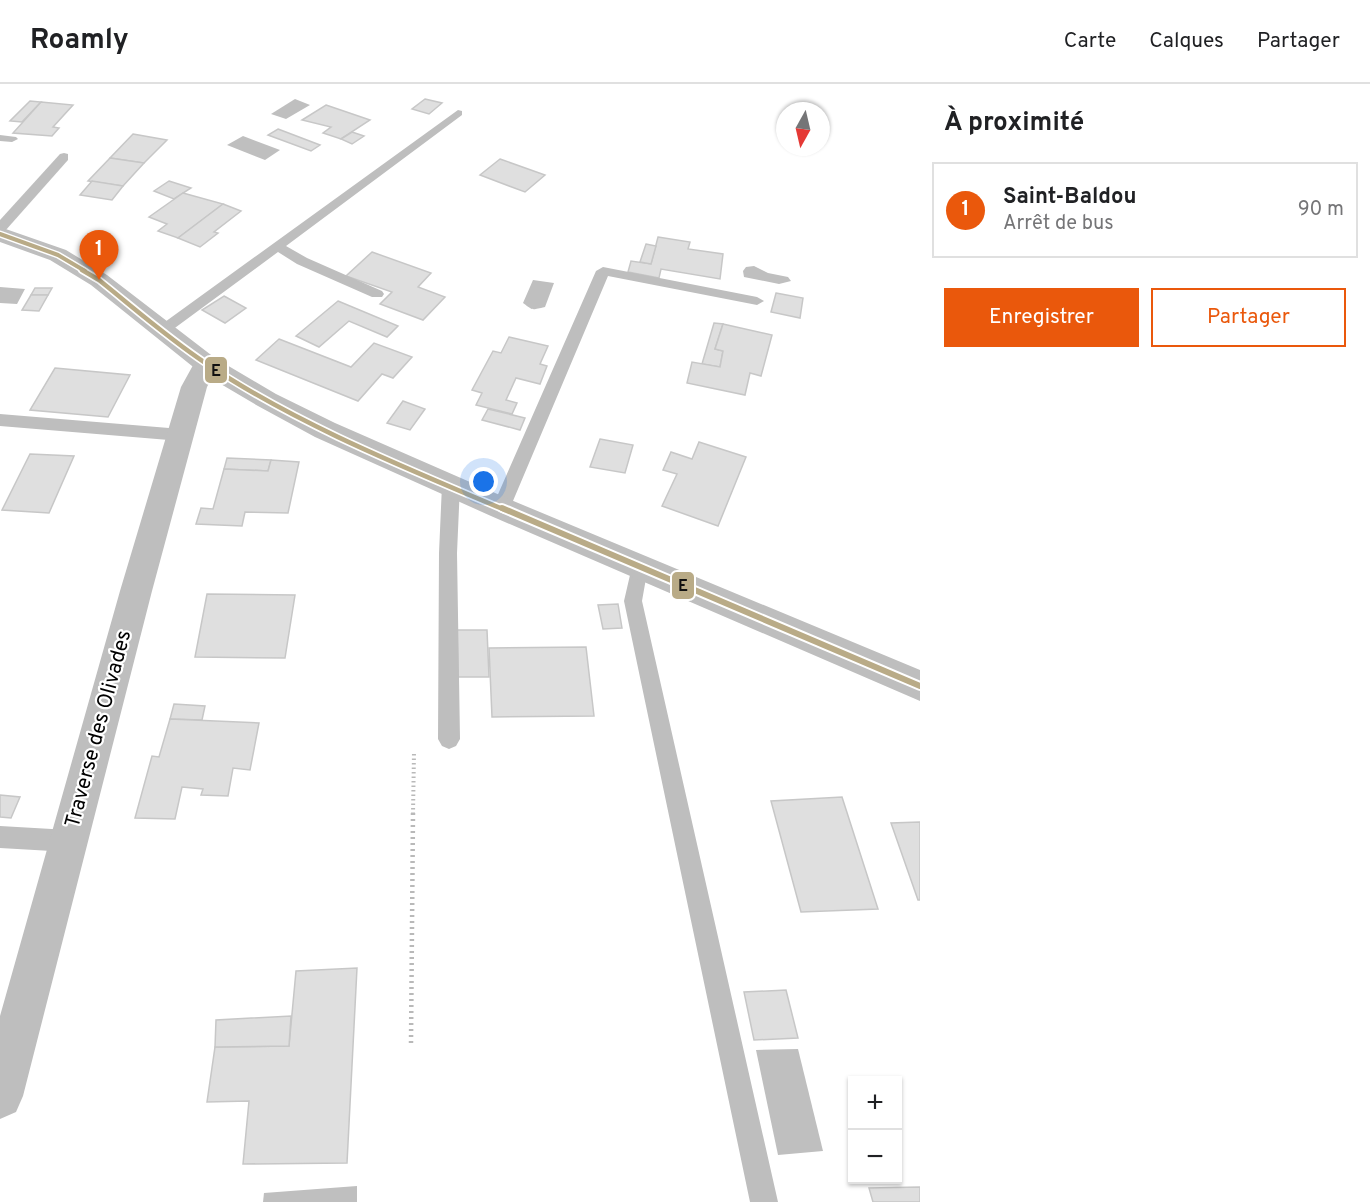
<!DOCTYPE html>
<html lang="fr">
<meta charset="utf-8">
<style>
:root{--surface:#fff;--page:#f6f6f6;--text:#202124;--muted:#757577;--line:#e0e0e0;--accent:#ea580c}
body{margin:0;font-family:Overpass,sans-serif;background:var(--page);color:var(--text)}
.controls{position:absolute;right:18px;bottom:18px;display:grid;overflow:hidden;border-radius:0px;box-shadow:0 2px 4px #0004}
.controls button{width:54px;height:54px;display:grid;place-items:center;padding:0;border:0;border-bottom:2px solid var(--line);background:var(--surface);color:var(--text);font:30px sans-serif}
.compass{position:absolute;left:776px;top:18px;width:54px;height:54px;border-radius:50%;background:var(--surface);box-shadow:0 2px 4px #0004;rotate:188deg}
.you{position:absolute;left:484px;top:398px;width:21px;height:21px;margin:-15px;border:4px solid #fff;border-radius:50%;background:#1a73e8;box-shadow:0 0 0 9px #1a73e833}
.badge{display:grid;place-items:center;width:39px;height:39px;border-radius:50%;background:var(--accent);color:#fff;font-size:20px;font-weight:700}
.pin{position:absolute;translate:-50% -50px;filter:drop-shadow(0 2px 3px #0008)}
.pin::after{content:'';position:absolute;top:32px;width:21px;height:18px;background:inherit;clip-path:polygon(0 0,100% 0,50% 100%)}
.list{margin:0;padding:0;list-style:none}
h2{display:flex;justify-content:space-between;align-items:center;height:78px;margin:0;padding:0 24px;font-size:26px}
h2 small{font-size:20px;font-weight:400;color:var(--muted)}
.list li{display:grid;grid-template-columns:39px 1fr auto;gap:18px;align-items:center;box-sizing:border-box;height:96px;margin:0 12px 12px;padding:0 12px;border:2px solid var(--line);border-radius:0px}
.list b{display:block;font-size:22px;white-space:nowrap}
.list p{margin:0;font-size:20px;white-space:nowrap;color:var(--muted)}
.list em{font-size:20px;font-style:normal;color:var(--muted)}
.actions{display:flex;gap:12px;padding:18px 24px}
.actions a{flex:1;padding:14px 0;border:2px solid var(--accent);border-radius:0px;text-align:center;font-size:21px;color:var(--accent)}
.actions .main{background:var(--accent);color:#fff}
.map{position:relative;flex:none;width:920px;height:1118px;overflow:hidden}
header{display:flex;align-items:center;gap:36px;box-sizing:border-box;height:84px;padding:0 30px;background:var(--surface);border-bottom:2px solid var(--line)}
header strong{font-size:28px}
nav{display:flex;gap:33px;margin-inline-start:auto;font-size:21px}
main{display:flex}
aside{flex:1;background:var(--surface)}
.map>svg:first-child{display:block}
</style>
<header>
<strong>Roamly</strong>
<nav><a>Carte</a><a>Calques</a><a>Partager</a></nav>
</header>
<main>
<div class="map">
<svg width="920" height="1118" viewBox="0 0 920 1118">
<rect width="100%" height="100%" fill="#fff"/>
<g fill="#bfbfbf">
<polygon points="295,15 310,21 286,35 271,30"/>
<polygon points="243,52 280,66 265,76 227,61"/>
<polygon points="754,182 768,189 788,193 791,197 779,200 744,193 743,187 746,183"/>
<path d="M533,196L554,199L545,223C531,226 534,227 523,219Z"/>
<polygon points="0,203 25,205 17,220 0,219"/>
<polygon points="798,965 823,1067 778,1071 756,966"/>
<polygon points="357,1102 357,1118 263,1118 264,1109"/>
</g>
<g fill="#dfdfdf" stroke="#c7c7c7" stroke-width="1.5">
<polygon points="425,15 442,19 429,30 412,25"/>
<polygon points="30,17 41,18 22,38 10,37"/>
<polygon points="41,18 73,21 53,43 59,44 52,52 13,49"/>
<polygon points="326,21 370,36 341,55 323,49 331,43 302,36"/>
<polygon points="278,45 320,61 311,67 268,51"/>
<polygon points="352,48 364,52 352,60 341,55"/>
<polygon points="133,50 167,56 144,79 110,74"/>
<polygon points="110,74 144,79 123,102 88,97"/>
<polygon points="500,75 545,91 525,108 480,91"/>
<polygon points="92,97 123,102 112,116 80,111"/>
<polygon points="169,97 191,104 174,115 154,107"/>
<polygon points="183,109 223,120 178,154 158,147 167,140 149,133"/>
<polygon points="223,120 241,127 214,148 218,149 200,163 178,154"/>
<polygon points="658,153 690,158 688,165 723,170 720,195 661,185 659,194 628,188 631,177 651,180"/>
<polygon points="646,160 656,162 651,180 640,178"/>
<polygon points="372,168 431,189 418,203 445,213 423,236 380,220 392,208 346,192"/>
<polygon points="35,204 52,204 48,211 31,211"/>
<polygon points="776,209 803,214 800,234 771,228"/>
<polygon points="31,211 48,211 39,227 22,226"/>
<polygon points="224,212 246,224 225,239 202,226"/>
<polygon points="338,217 398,242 387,253 349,237 319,263 296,252"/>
<polygon points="714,239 723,240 715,265 723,267 720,283 702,280"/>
<polygon points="723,240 772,251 761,292 750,289 745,311 687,299 692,278 720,283 723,267 715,265"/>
<polygon points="509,253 548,262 540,280 547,282 540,300 516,294 506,316 517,319 512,330 476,321 482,309 472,306 493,267 501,269"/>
<polygon points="279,255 351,283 374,259 412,273 393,294 382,290 358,317 256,276"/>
<polygon points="55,284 130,291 108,333 30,326"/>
<polygon points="403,317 425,325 410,346 387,339"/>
<polygon points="488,325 525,334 520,346 482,336"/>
<polygon points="600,355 633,361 625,389 590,383"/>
<polygon points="699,358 746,373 718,442 662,422 677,390 663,386 671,368 692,375"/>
<polygon points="30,370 74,372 49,429 2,426"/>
<polygon points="227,374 271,376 268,387 224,385"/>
<polygon points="271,376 299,378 288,429 245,428 242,442 196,440 201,424 213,425 224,385 268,387"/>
<polygon points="207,510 295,511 285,574 195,573"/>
<polygon points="618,520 622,544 603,545 598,521"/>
<polygon points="457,546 487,546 489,593 458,593"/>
<polygon points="586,563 594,632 492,633 489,564"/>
<polygon points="174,620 205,622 202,636 170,635"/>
<polygon points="170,635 259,639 250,686 233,684 228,712 201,711 203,705 182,703 175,735 135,734 152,672 159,673"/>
<polygon points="0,711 20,713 11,734 0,733"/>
<polygon points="842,713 878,825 801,828 771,717"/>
<polygon points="920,738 920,816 918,816 891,739"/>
<polygon points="357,884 347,1079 243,1080 249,1017 207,1018 215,963 289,962 296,887"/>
<polygon points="786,906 798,954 754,956 744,908"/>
<polygon points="291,932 289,962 215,963 216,936"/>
<polygon points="920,1103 920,1118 873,1118 869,1104"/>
</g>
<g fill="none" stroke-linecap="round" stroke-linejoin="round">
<polyline stroke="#b9b9b9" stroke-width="4" stroke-dasharray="1.5 3" stroke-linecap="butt" points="413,730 414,668"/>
<polyline stroke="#b9b9b9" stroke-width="4.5" stroke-dasharray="2 4" stroke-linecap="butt" points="411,959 413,729"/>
<g fill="#bebebe" fill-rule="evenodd">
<polygon points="458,26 462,27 462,31 286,162 307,174 382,207 384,210 382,213 372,213 297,180 278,168 168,249 158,249 156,246 158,243"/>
<polygon points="0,51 16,53 18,55 12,58 0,57"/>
<polygon points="64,69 68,70 68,76 5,147 0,148 0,136 60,70"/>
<polygon points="603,183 757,213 764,217 757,221 608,192 510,424 507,429 501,431 495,429 492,424 596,187"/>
<polygon points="0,330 181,345 187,347 189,351 187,355 181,357 0,342"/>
<polygon points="451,395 457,397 460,401 457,469 460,655 456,662 449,665 442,662 438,655 439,469 442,401 445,397"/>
<polygon points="639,476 645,478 648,483 642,517 778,1118 750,1118 624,517 633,478"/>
<polygon points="0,742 69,746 77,749 80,757 77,765 69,768 0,764"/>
</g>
<polygon fill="#bebebe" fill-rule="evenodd" points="206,272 215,274 219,280 207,303 152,507 23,1012 16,1028 0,1035 0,932 120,507 181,303 197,274"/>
<polygon fill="#bebebe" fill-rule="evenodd" points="0,143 66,166 107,191 215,274 276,310 335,339 511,416 920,586 920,617 491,432 315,353 258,322 197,286 91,201 50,176 0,158"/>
<defs>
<polyline id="bus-1-far2" points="0,150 58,171 85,187"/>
<path id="bus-1-far1" d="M82,186L99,196C134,224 169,255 207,280C296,340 406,384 505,426"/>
<polyline id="bus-1" points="502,424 920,602"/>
</defs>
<use href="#bus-1-far2" stroke="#fff" stroke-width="7"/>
<use href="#bus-1-far1" stroke="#fff" stroke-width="8"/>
<use href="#bus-1" stroke="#fff" stroke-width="10"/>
<use href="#bus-1-far2" stroke="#b9ab87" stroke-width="4"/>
<use href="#bus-1-far1" stroke="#b9ab87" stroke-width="4.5"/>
<use href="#bus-1" stroke="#b9ab87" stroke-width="6"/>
</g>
<g text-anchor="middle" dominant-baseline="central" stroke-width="4.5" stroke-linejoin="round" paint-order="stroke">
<g font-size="21" fill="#000" stroke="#fff">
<text transform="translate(99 645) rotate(-75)">Traverse des Olivades</text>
</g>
</g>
<g stroke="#fff" stroke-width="2">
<rect x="204" y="272" width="24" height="28" rx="6" fill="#b9ab87"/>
<rect x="671" y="487" width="24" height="29" rx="6" fill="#b9ab87"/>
</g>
<g font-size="16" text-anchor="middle" font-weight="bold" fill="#111">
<text x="216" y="292">E</text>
<text x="683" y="507">E</text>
</g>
</svg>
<div class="controls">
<button>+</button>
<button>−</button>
</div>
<svg class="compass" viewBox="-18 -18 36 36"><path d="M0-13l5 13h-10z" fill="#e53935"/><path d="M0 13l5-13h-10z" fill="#757577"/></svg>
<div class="you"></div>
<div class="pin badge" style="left:99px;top:196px">1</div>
</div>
<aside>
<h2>À proximité<small></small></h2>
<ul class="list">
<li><span class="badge">1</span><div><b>Saint-Baldou</b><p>Arrêt de bus</p></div><em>90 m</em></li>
</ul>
<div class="actions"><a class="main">Enregistrer</a><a>Partager</a></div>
</aside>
</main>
